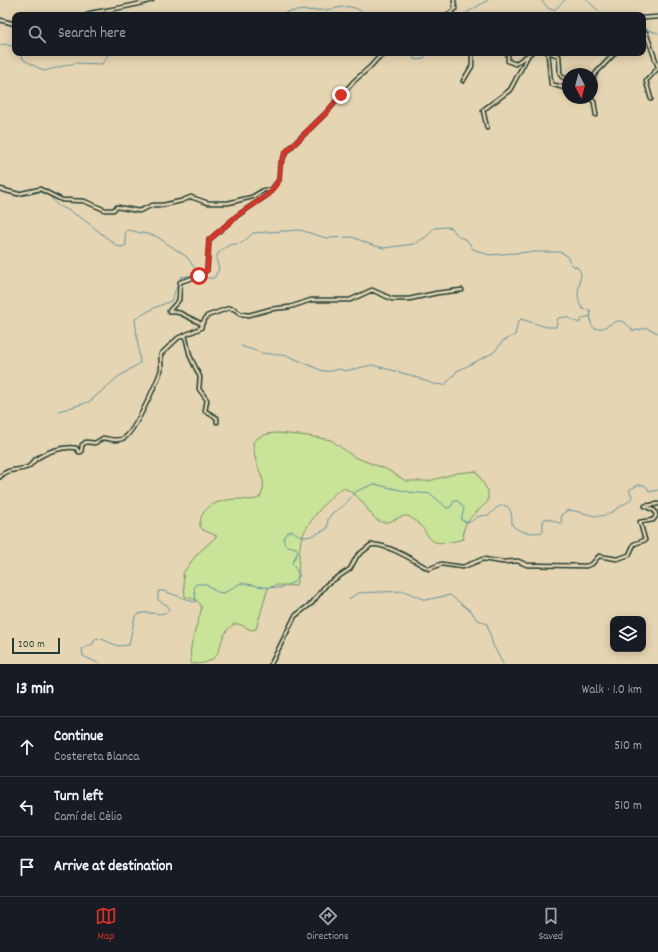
<!DOCTYPE html>
<meta charset="utf-8">
<style>
:root{--surface:#171b24;--page:#242831;--text:#f1f3f6;--muted:#9ea1a6;--line:#363941;--accent:#d93025}
body{margin:0;font-family:Dekko,sans-serif;background:var(--page);color:var(--text)}
.controls{position:absolute;right:12px;bottom:12px;display:grid;overflow:hidden;border-radius:8px;box-shadow:0 2px 10px #0003}
.controls button{width:36px;height:36px;display:grid;place-items:center;padding:0;border:0;border-bottom:1px solid var(--line);background:var(--surface);color:var(--text);font:20px sans-serif}
.compass{position:absolute;left:562px;top:68px;width:36px;height:36px;border-radius:50%;background:var(--surface);box-shadow:0 2px 10px #0003;rotate:173deg}
.scale{position:absolute;left:12px;bottom:10px;width:48px;box-sizing:border-box;padding-left:4px;border:2px solid #1f3d34;border-top:0;font-size:11px;line-height:14px;white-space:nowrap;color:#1f3d34;-webkit-text-stroke:3px #e6d5b2;paint-order:stroke}
.stop{position:absolute;width:12px;height:12px;margin:-9px;border:3px solid #d93025;border-radius:50%;background:#fff}
.stop.end{background:#d93025;border-color:#fff;box-shadow:0 1px 4px #0008}
.list{margin:0;padding:0;list-style:none}
h2{display:flex;justify-content:space-between;align-items:center;height:52px;margin:0;padding:0 16px;font-size:17px}
h2 small{font-size:13px;font-weight:400;color:var(--muted)}
.list li{display:grid;grid-template-columns:26px 1fr auto;gap:12px;align-items:center;box-sizing:border-box;height:60px;padding:0 16px;border-top:1px solid var(--line)}
.list b{display:block;font-size:15px;white-space:nowrap}
.list p{margin:0;font-size:13px;white-space:nowrap;color:var(--muted)}
.list em{font-size:13px;font-style:normal;color:var(--muted)}
.icon{flex:none;width:22px;height:22px;fill:none;stroke:currentColor;stroke-width:2;stroke-linecap:round;stroke-linejoin:round}
.map{position:relative;flex:none;width:658px;height:664px;overflow:hidden}
.search{position:absolute;background:var(--surface);box-shadow:0 2px 10px #0003;left:12px;right:12px;top:12px;height:44px;display:flex;align-items:center;gap:10px;box-sizing:border-box;padding:0 14px;border-radius:8px;color:var(--muted);font-size:15px}
.sheet{height:232px;background:var(--surface)}
nav{display:flex;justify-content:space-around;align-items:center;box-sizing:border-box;height:56px;border-top:1px solid var(--line);background:var(--surface);font-size:11px;color:var(--muted)}
nav a{display:grid;justify-items:center;gap:2px}
nav .on{color:var(--accent)}
.map>svg:first-child{display:block}
</style>
<div class="map">
<svg width="658" height="664" viewBox="0 0 658 664">
<rect width="100%" height="100%" fill="#e6d5b2"/>
<filter id="ink" filterUnits="userSpaceOnUse"><feTurbulence type="fractalNoise" baseFrequency=".025" numOctaves="2"/><feDisplacementMap in="SourceGraphic" scale="8" xChannelSelector="R" yChannelSelector="G"/><feConvolveMatrix kernelMatrix="1 2 1 2 8 2 1 2 1" color-interpolation-filters="sRGB"/></filter>
<g filter="url(#ink)">
<path fill="#c9e399" stroke="#749066" d="M279,433L308,436L331,440L354,457L386,469L406,481H429L457,473L476,471L488,491V501C478,513 460,520 464,539C418,551 437,532 408,516C399,515 391,524 382,522C369,520 364,494 343,488C331,493 304,527 301,540C298,555 300,571 296,586L277,585L268,588L256,629L251,630L239,624H234C212,639 230,664 192,664C185,646 204,612 201,606C198,599 192,598 185,597L183,573L197,554L217,536L203,530L200,526C199,505 222,499 239,499C247,499 252,502 260,497C268,483 260,475 256,461C254,455 254,449 253,442C259,435 270,433 279,433Z"/>
<g fill="none" stroke-linecap="round" stroke-linejoin="round">
<g stroke="#6093a2" stroke-width="1">
<polyline points="541,0 549,9 554,10 565,0"/>
<polyline points="587,0 603,15"/>
<path d="M278,15C294,9 305,11 322,10C340,10 349,0 366,15"/>
<polyline points="463,15 488,0"/>
<polyline points="644,29 658,33"/>
<polyline points="0,45 4,44 15,47"/>
<polyline points="20,53 24,60 44,71 75,63 102,64 109,53"/>
<polyline points="412,53 415,60 423,59 428,53"/>
<polyline points="0,191 17,196 42,192"/>
<path d="M48,194L58,206L66,209L83,219L117,246L122,247L126,245L125,232L128,230L156,236L187,257L199,274L205,278H214L219,269L216,258L219,252L229,245L242,243L253,233L300,230L326,238L352,237L372,245L384,248L414,244L426,237L434,228L447,227L451,228L459,237L467,240L473,249L489,255L529,252H560L566,255L572,265L578,268L581,273C580,284 574,299 583,309L590,310C591,314 590,319 591,323C595,337 613,321 618,321C624,320 630,327 633,331L647,328L658,333"/>
<polyline points="241,346 262,353 288,356 323,371 332,371 340,369 345,371 372,365 410,375 433,384 445,385 457,371 493,353 503,341 515,335 518,322 521,319 546,327 556,327 558,318 566,317 579,323 583,318 591,316"/>
<polyline points="59,411 89,402 118,377 140,363 135,319 154,308 171,301 181,277 198,274"/>
<polyline points="349,599 358,593 404,591 425,600 450,595 472,612 476,619 487,624 493,645 503,664"/>
<path d="M100,664L83,656L82,649L93,644L95,639L99,638L118,646L129,645L135,616C146,608 158,618 169,611L168,606L158,600V591H164L194,602L196,601L194,588L196,584H206L217,592L224,593L241,583L264,587L280,588L292,583L300,576L292,563L298,552L296,548L285,545C282,539 285,531 293,531C305,542 313,535 327,529L328,519L332,513L342,507L357,491L374,484L409,492L431,494L447,508L451,507L454,501H458L464,508L461,520C474,525 470,519 480,516C483,515 486,516 489,515C492,513 494,510 496,508C512,499 512,516 512,525C519,533 533,534 543,532V521L546,518L562,524L561,515L568,510C594,513 597,524 621,506C626,503 631,501 632,496L629,490L638,485H645L650,492L658,490"/>
</g>
<defs>
<g id="minor">
<path d="M87,15L90,13C111,9 132,7 152,0"/>
<polyline points="448,15 455,9 454,0"/>
<polyline points="643,18 658,17"/>
<polyline points="0,20 15,24"/>
<polyline points="643,30 646,33 658,67"/>
<polyline points="508,53 508,61 515,64 531,53"/>
<polyline points="548,53 551,84 568,89"/>
<polyline points="551,53 559,56 560,74 562,77 568,79"/>
<polyline points="592,80 596,73 615,53"/>
<polyline points="463,81 472,66 472,53"/>
<polyline points="591,98 594,102 596,115"/>
<polyline points="651,99 646,81 658,68"/>
<polyline points="487,128 483,110 510,90 528,56"/>
<polyline points="0,189 18,194 40,189 62,200 84,201 105,210 113,210 117,207 139,211 153,205 163,205 181,201 191,197 208,203 228,203 252,197 264,190 271,190 279,180 280,165 286,152 326,113 354,81 370,67 378,58 387,53"/>
<polyline points="202,324 207,316 229,308 234,309 241,314 249,315 271,309 290,307 311,300 350,300 372,290 392,299 409,299 437,293 462,290"/>
<polyline points="217,422 217,418 205,411 207,400 199,389 200,377 190,356 185,335 201,328 202,324 180,313 169,311 179,300 180,282 199,276 207,270 209,240 238,215 269,194 271,190"/>
<path d="M0,477C7,468 16,471 25,468C29,468 32,463 35,460C45,452 63,446 76,448L79,452H81L82,445L86,442L95,443L103,438C110,439 118,442 124,438C134,433 157,382 161,370C162,365 160,359 161,354L178,338L185,335"/>
<path d="M271,664L295,616L312,603L326,585L350,569L357,556L371,545C385,542 416,562 429,569L441,564L463,567L483,559L503,562L518,561L527,565L586,566L592,564L599,556L617,559L629,555L634,544L645,540L640,522L653,520L656,516L655,511L645,506L658,504"/>
</g>
</defs>
<use href="#minor" stroke="#1f3d34" stroke-width="5.5"/>
<use href="#minor" stroke="#e6d5b2" stroke-width="2.5"/>
</g>
</g>
<g fill="none" stroke-linecap="round" stroke-linejoin="round" filter="url(#ink)">
<polyline stroke="#d93025" stroke-width="5" points="199,276 207,270 209,240 238,215 269,194 279,180 280,165 286,152 326,113 341,95"/>
</g>
</svg>
<div class="controls">
<button><svg class="icon" aria-label="layers" viewBox="0 0 24 24"><path d="M12 4l9 5-9 5-9-5zM3 14l9 5 9-5"/></svg></button>
</div>
<svg class="compass" viewBox="-18 -18 36 36"><path d="M0-13l5 13h-10z" fill="#e53935"/><path d="M0 13l5-13h-10z" fill="#9ea1a6"/></svg>
<div class="scale">200 m</div>
<div class="stop" style="left:199px;top:276px"></div>
<div class="stop end" style="left:341px;top:95px"></div>
<div class="search"><svg class="icon" aria-label="search" viewBox="0 0 24 24"><circle cx="10" cy="10" r="6"/><path d="M15 15l6 6"/></svg>Search here</div>
</div>
<section class="sheet">
<h2>13 min<small>Walk · 1.0 km</small></h2>
<ul class="list">
<li><svg class="icon" aria-label="ahead" viewBox="0 0 24 24"><path d="M12 20V5M6 11l6-6 6 6"/></svg><div><b>Continue</b><p>Costereta Blanca</p></div><em>510 m</em></li>
<li><svg class="icon" aria-label="left" viewBox="0 0 24 24"><path d="M17 20v-9H6M10 6l-5 5 5 5"/></svg><div><b>Turn left</b><p>Camí del Cèlio</p></div><em>510 m</em></li>
<li><svg class="icon" aria-label="arrive" viewBox="0 0 24 24"><path d="M6 21V4h12l-3 4 3 4H6"/></svg><div><b>Arrive at destination</b></div></li>
</ul>
</section>
<nav>
<a class="on"><svg class="icon" aria-label="map" viewBox="0 0 24 24"><path d="M3 6l6-2 6 2 6-2v14l-6 2-6-2-6 2zM9 4v14M15 6v14"/></svg>Map</a>
<a><svg class="icon" aria-label="directions" viewBox="0 0 24 24"><path d="M12 3l9 9-9 9-9-9zM9 14v-3h6M13 9l2 2-2 2"/></svg>Directions</a>
<a><svg class="icon" aria-label="saved" viewBox="0 0 24 24"><path d="M7 4h10v16l-5-4-5 4z"/></svg>Saved</a>
</nav>
